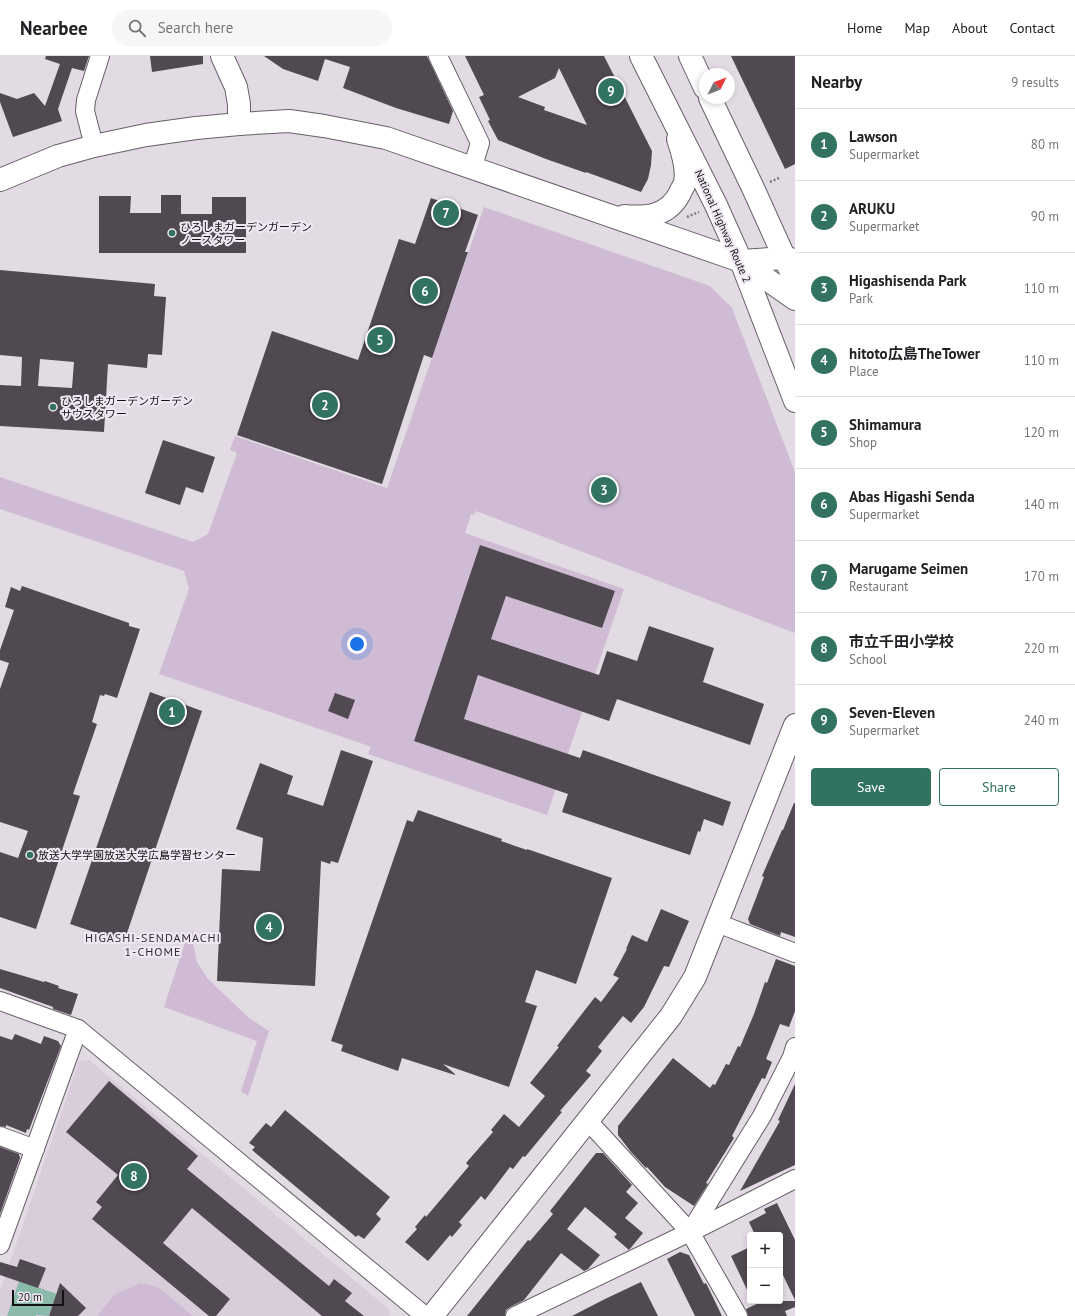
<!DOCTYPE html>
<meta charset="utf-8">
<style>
:root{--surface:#fff;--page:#f6f6f6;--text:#202124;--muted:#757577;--line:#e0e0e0;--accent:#327261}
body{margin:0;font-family:"PT Sans","Noto Sans JP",sans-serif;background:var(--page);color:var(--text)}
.controls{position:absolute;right:12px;bottom:12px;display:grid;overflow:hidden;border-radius:4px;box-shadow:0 2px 6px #0003}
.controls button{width:36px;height:36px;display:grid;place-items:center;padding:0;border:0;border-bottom:1px solid var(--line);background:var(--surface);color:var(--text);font:20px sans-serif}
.compass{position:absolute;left:699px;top:12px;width:36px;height:36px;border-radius:50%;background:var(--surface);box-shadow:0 2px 6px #0003;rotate:48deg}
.scale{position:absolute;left:12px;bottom:10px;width:52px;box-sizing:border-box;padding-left:4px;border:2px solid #131114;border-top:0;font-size:11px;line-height:14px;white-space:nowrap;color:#131114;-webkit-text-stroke:3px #f0e8f2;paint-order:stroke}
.you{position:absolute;left:357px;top:588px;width:14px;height:14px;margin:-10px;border:3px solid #fff;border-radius:50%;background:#1a73e8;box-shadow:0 0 0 6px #1a73e833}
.badge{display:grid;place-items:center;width:26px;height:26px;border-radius:50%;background:var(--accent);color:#fff;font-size:13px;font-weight:700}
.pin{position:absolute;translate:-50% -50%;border:2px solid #fff;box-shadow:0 1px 4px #0006}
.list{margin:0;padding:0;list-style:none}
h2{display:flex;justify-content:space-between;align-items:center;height:52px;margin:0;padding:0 16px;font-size:17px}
h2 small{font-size:13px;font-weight:400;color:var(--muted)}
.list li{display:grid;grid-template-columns:26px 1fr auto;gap:12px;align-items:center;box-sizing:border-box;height:72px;padding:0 16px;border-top:1px solid var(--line)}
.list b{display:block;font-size:15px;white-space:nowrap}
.list p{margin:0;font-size:13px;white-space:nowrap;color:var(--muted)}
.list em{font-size:13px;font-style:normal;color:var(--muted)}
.actions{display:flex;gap:8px;padding:12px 16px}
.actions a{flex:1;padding:9px 0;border:1px solid var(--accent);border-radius:4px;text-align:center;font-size:14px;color:var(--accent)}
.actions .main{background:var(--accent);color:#fff}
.icon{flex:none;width:22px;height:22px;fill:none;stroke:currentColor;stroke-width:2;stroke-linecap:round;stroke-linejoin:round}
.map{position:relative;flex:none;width:795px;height:1260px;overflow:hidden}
header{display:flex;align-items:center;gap:24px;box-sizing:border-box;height:56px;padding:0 20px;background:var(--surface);border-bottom:1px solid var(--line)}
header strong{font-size:19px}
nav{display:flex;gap:22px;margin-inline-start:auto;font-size:14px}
.search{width:280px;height:36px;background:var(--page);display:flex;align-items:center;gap:10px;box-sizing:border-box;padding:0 14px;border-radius:22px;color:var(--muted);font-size:15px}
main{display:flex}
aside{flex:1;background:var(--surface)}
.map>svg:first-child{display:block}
</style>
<header>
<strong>Nearbee</strong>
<div class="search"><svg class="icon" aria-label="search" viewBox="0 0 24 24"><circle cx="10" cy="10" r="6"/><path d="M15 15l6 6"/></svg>Search here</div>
<nav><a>Home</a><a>Map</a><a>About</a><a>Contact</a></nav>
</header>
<main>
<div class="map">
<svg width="795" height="1260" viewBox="0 0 795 1260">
<rect width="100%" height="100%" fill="#e3dbe4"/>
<polygon fill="#d9cddc" points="89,1004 389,1253 390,1260 0,1260 0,1235 79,1005"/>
<g fill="#cfbbd3" fill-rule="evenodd">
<path d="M484,151L710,230L732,252L795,416V577L476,455L474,459L471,458L465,477L624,533L547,759L368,698L371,691L363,688L159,618L189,533L184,515L0,453V421L193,486L208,478L237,397L230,394L235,380L387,432ZM480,490L615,535L602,572L506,540L491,583L588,615L483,606L464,663L561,696L549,731L414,685Z"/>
<polygon points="193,875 193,888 197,906 208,923 249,962 269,975 248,1040 241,1035 257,985 164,951 188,877"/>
<polygon points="140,1227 158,1231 193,1260 97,1260 114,1239"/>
</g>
<polygon fill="#8bbaab" points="19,1225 57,1238 49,1260 36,1259 36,1260 7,1260"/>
<g fill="#504951" fill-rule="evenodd">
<polygon points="46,0 89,0 84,15 72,12 58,53 62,65 13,81 0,46 0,37 17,43 34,37 45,50 60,8 45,3"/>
<polygon points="150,0 203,0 203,8 152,16"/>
<polygon points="264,0 427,0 453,55 449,68 396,52 343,32 350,11 325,3 318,25 283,13"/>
<path d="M465,0H604L652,95L651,109L648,123L641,136L586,116V117L546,103L498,84L488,65L490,64L479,41L484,39ZM559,12L585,65L587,69L544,54L545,51L518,41L555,22Z"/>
<polygon points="731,0 795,0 795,108 785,113"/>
<polygon points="161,139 181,139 181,158 212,158 212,141 246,141 246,197 99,197 99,140 131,140 130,157 161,157"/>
<polygon points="431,142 478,159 465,196 468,196 432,302 424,299 382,428 237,379 272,275 358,304 399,183 415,188"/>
<path d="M0,214L155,228L154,240L166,241L162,299L148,298L147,312L108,308L104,376L0,370V329L21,330L22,301L0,299ZM40,303L74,306L72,332L38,330Z"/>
<polygon points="163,384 215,401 203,437 186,431 180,449 145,437"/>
<polygon points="480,489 615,535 602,572 506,540 491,583 599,619 607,595 637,605 649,570 714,592 703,626 764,648 750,689 617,643 609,665 478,619 464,663 580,702 583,694 731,746 723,770 704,763 700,776 698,775 690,799 562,756 568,738 414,685"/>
<polygon points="22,530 129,567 129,570 140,573 117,642 105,638 104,640 100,639 92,666 97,668 73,738 80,740 36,873 0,861 0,796 18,802 28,775 0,766 0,633 9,607 0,604 0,594 14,554 5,551 11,531 20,535"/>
<polygon points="150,636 202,655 124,886 70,868"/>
<polygon points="335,637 355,644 348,663 328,655"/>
<polygon points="341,694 373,705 338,807 331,805 330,808 321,805 315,930 217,925 222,813 260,815 263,782 236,773 260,707 293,720 287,738 323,750"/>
<polygon points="794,747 795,747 795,881 781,876 780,880 750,868 748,863 764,821 762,820 782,774 783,774"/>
<polygon points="418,754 502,783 501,785 527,794 527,793 612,822 576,928 536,914 525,946 537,950 509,1031 443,1008 455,1018 455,1019 402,1002 398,1015 341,995 343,989 331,985 407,764 413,766"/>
<polygon points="661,853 689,865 669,911 664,910 644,951 631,967 623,960 598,991 602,995 586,1015 591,1019 560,1055 562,1056 525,1101 523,1100 513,1113 510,1111 485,1144 481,1140 459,1166 462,1169 452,1181 450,1179 428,1205 405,1186 417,1173 415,1171 425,1159 426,1161 469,1110 466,1107 493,1076 491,1074 504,1058 519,1071 545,1040 530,1027 559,991 557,990 595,941 601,946 619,922 613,919 627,893 626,893 632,879 647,886"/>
<polygon points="776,903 795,910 795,955 789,971 780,968 766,1003 772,1006 765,1023 762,1022 732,1080 734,1082 706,1127 708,1128 694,1150 665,1131 647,1111 646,1112 631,1096 618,1079 618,1070 673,1002 710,1032 713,1028 715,1029 726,1008 729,1009 738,990 740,991 754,958 765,926 767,927"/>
<polygon points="0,913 44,926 45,925 59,930 58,932 78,938 71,959 53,953 53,951 0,932"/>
<polygon points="15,978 41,988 44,980 58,985 61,990 29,1074 27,1073 26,1077 6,1069 6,1071 0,1070 0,980 12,984"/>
<polygon points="109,1025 198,1100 187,1113 329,1230 334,1223 352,1237 345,1245 364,1260 322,1260 192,1152 163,1187 230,1243 216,1260 209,1260 92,1163 102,1151 96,1146 118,1119 66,1076"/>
<polygon points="795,1028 795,1109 740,1135 780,1065 778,1064"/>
<polygon points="285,1054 390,1141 376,1158 381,1163 364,1183 358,1179 356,1181 252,1094 255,1091 249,1087 266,1067 271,1071"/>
<polygon points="0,1091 19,1098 20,1102 0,1158"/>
<polygon points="596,1097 603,1097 632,1129 626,1136 638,1147 625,1162 643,1177 629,1194 614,1181 617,1178 585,1151 567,1173 600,1199 588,1213 584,1215 561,1197 524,1244 510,1251 506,1254 505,1260 467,1260 528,1184 530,1185 553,1158 550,1155"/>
<polygon points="777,1147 795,1184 795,1244 780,1213 780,1179 755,1179 749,1166 766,1157 764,1153"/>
<polygon points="750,1191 750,1240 731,1200"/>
<polygon points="680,1196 689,1199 704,1228 706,1227 722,1260 695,1260 667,1203"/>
<polygon points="20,1203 46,1212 38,1232 0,1219 0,1206 17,1211"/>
<polygon points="641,1226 658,1260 572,1260 605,1243"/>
<polygon points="60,1227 86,1252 78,1260 49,1260"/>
<polygon points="763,1245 795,1245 795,1251 785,1255 787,1260 748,1260 746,1253"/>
</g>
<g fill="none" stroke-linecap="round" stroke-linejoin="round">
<defs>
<g id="minor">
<polyline points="438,0 480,87 472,113"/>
<polyline points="94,90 85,55 86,44 100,0"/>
<polyline points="717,867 795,897"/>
<polyline points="0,945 78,973 425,1260"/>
<polyline points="588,1065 690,1176 738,1260"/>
<polyline points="0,1080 35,1093"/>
<polyline points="691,1176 795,1123"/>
<polyline points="0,1189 78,973"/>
<polyline points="515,1260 690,1176 762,1060 792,1001 795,991"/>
</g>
<g id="tertiary">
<polyline points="222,0 236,31 239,48 239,68"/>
<polyline points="0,124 58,100 94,90 146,79 196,72 239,68 289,65 324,70 386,82 741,205 795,243"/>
<path d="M624,160C648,162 668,160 680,137C681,133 685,129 685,126C688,112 682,95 678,83"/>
<polyline points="741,205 785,202 795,204"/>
<polyline points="432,1260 671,960 695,921 795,669"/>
</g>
<g id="trunk">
<polyline points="641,0 716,149 741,205 795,345"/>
<polyline points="690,0 705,32"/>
<polyline points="710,42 753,132 795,225"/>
</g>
</defs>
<use href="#minor" stroke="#666068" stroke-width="20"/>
<use href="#tertiary" stroke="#666068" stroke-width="24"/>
<use href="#trunk" stroke="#666068" stroke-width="24"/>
<g stroke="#7e797f" stroke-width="2.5" stroke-dasharray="2 2" stroke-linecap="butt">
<polyline points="770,126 779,122"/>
<polyline points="687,161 699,156"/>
</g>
<use href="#minor" stroke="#fff" stroke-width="18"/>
<use href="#tertiary" stroke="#fff" stroke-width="22"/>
<use href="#trunk" stroke="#fff" stroke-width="22"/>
</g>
<g fill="#327261" stroke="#f0e8f2" stroke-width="1.5">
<circle cx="172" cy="177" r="4"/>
<circle cx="53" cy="351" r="4"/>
<circle cx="30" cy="799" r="4"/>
</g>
<g text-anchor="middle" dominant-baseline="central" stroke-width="4" stroke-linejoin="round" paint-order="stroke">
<g font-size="11" fill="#131114" stroke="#f0e8f2">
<text transform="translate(723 170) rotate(66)">National Highway Route 2</text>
</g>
<g font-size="11" fill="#131114" stroke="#f0e8f2" text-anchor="start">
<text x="180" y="171">ひろしまガーデンガーデン<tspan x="180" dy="13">ノースタワー</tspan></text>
<text x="61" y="345">ひろしまガーデンガーデン<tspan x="61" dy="13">サウスタワー</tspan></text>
<text x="38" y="799">放送大学学園放送大学広島学習センター</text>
</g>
<g font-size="12" letter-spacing="1" fill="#312b32" stroke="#f0e8f2">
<text x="153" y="881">HIGASHI-SENDAMACHI<tspan x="153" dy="14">1-CHOME</tspan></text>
</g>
</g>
</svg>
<div class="controls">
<button>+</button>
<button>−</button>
</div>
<svg class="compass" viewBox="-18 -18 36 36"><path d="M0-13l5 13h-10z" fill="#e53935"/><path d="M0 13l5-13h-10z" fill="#757577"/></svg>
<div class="scale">20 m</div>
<div class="you"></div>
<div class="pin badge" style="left:172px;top:656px">1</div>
<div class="pin badge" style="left:325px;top:349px">2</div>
<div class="pin badge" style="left:604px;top:434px">3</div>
<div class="pin badge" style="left:269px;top:871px">4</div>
<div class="pin badge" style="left:380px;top:284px">5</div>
<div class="pin badge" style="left:425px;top:235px">6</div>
<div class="pin badge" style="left:446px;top:157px">7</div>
<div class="pin badge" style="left:134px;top:1120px">8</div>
<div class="pin badge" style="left:611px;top:35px">9</div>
</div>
<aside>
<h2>Nearby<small>9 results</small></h2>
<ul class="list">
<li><span class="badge">1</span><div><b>Lawson</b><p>Supermarket</p></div><em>80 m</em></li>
<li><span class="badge">2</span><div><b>ARUKU</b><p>Supermarket</p></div><em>90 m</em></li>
<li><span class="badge">3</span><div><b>Higashisenda Park</b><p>Park</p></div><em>110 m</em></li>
<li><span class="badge">4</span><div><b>hitoto広島TheTower</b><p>Place</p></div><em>110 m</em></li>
<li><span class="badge">5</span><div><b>Shimamura</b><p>Shop</p></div><em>120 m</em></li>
<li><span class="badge">6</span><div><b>Abas Higashi Senda</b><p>Supermarket</p></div><em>140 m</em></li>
<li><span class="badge">7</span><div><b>Marugame Seimen</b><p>Restaurant</p></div><em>170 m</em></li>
<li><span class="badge">8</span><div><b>市立千田小学校</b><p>School</p></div><em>220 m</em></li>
<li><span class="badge">9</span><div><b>Seven-Eleven</b><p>Supermarket</p></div><em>240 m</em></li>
</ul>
<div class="actions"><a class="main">Save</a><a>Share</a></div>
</aside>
</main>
